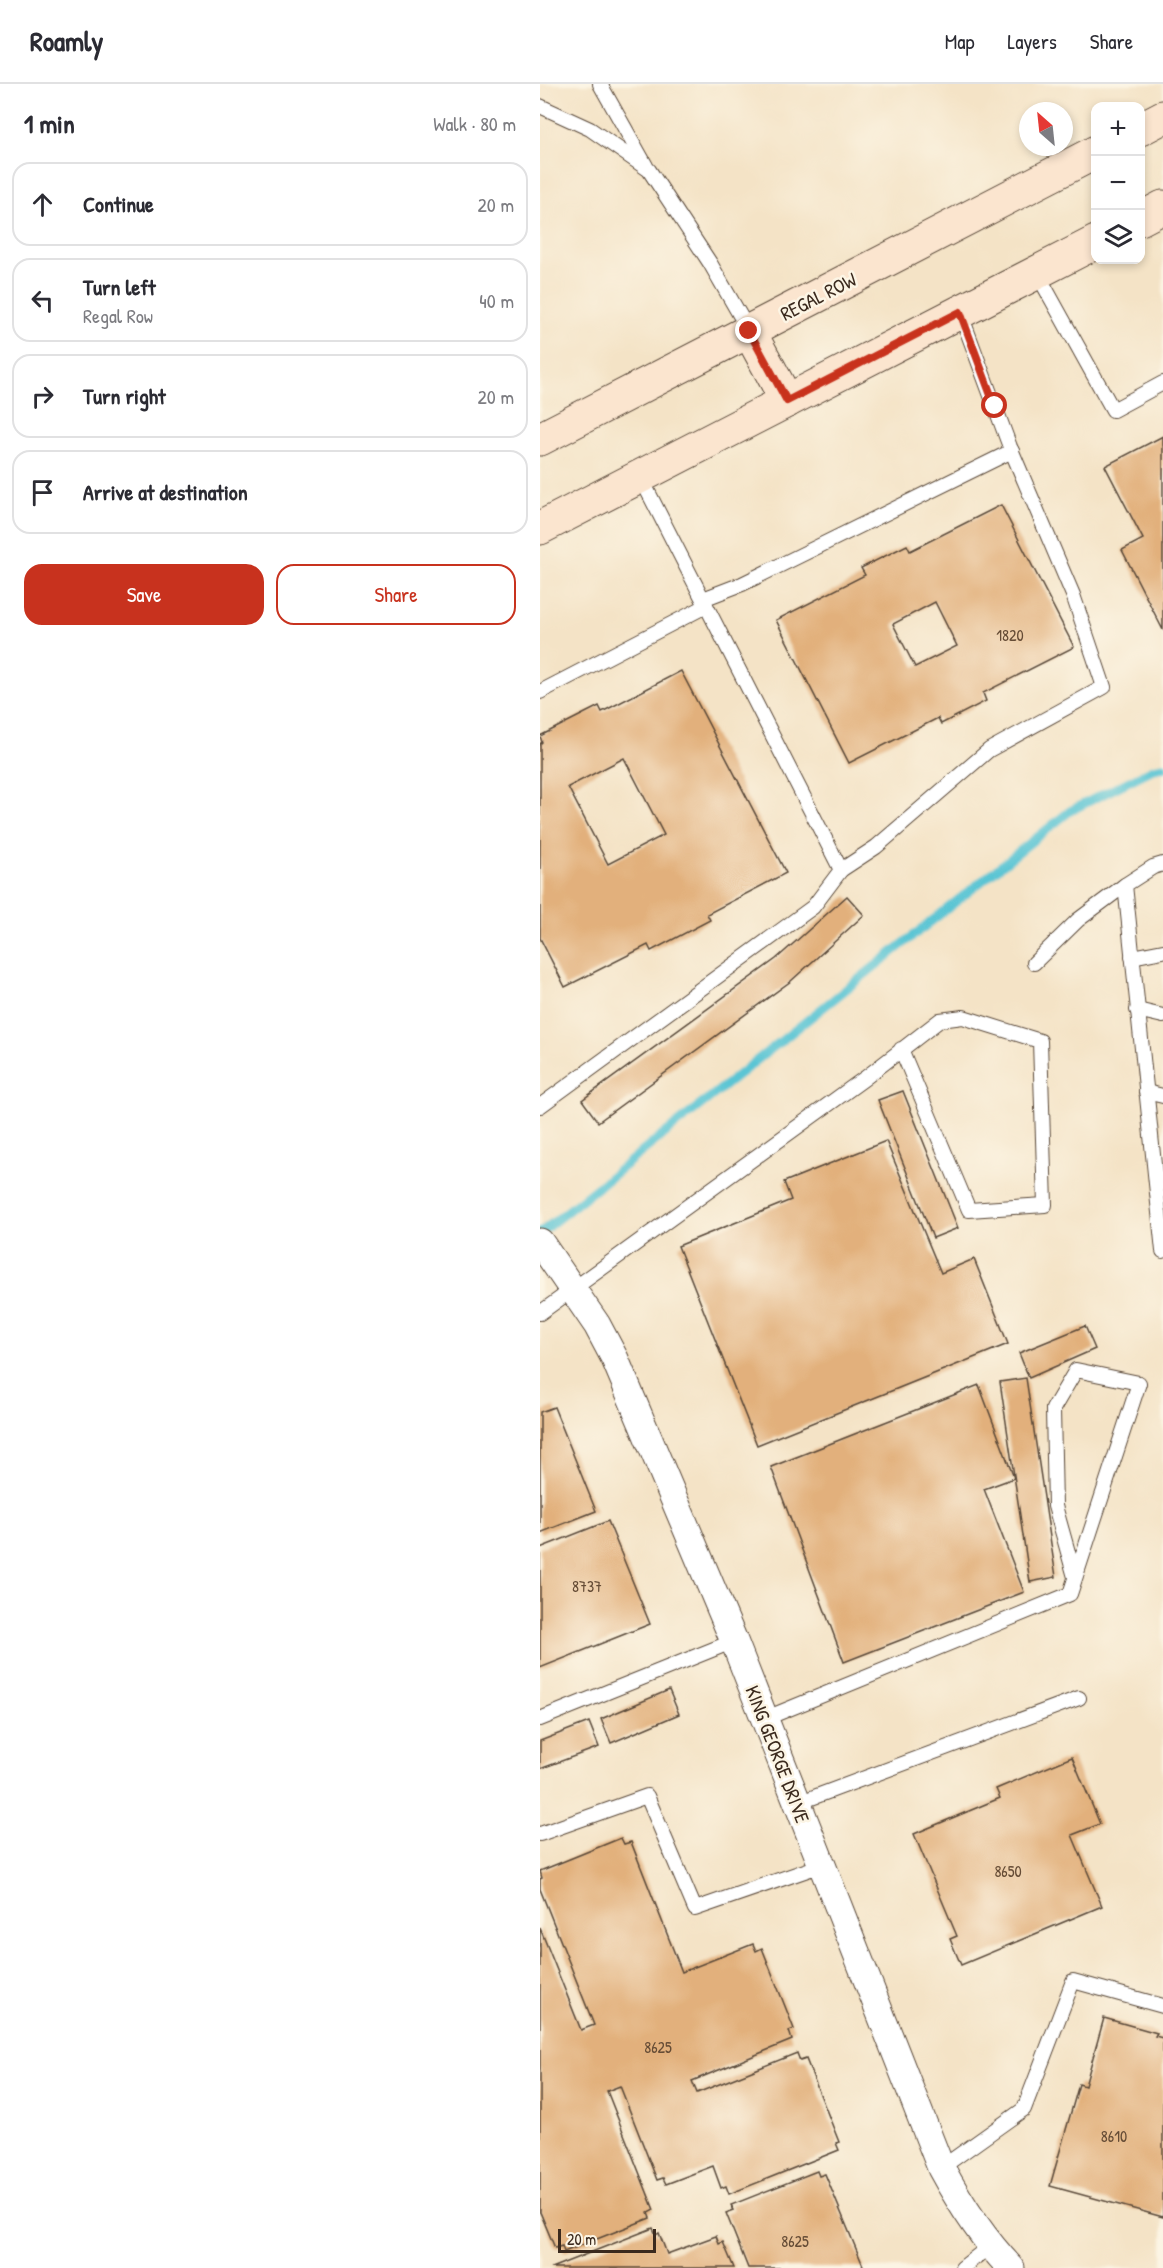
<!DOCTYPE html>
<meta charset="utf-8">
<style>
:root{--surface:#fff;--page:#f7f7f7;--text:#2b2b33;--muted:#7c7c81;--line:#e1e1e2;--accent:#c8321e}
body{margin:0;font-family:"Patrick Hand",sans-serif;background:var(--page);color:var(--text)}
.controls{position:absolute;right:18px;top:18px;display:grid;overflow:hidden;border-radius:12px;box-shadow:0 3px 9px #0003}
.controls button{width:54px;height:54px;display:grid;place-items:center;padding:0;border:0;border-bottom:2px solid var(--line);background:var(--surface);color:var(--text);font:30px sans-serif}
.compass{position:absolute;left:479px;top:18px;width:54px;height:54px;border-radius:50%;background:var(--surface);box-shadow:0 3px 9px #0003;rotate:333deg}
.scale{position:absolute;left:18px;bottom:15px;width:98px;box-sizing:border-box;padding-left:6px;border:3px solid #3b2a1e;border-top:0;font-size:16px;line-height:21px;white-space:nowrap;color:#3b2a1e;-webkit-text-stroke:4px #fcf5e5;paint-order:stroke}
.stop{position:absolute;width:18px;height:18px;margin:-14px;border:4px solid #c8321e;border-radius:50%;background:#fff}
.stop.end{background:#c8321e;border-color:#fff;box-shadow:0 2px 6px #0008}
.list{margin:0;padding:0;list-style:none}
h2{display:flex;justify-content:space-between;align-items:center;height:78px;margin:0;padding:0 24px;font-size:26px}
h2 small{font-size:20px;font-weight:400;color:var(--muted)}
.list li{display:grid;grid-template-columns:39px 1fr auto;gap:18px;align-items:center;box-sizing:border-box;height:84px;margin:0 12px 12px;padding:0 12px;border:2px solid var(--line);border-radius:18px}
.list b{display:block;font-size:22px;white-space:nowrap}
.list p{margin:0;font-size:20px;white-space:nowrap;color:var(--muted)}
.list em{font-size:20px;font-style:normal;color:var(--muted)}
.actions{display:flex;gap:12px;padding:18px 24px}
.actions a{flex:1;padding:14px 0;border:2px solid var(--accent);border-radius:18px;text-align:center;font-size:21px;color:var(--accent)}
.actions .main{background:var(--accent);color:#fff}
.icon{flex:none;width:33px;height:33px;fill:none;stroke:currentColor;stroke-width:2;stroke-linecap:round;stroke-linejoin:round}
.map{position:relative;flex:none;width:623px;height:2184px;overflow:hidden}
header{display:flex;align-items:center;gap:36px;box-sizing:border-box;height:84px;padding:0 30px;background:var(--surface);border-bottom:2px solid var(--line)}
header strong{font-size:28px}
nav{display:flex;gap:33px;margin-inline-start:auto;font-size:21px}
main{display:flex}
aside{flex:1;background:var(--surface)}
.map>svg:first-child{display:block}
</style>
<header>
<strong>Roamly</strong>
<nav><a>Map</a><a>Layers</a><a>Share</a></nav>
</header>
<main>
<aside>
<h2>1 min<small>Walk · 80 m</small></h2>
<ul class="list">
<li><svg class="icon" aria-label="ahead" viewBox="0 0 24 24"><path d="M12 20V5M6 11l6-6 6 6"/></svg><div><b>Continue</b></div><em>20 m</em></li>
<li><svg class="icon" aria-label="left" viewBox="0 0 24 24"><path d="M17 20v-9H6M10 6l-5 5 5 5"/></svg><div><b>Turn left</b><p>Regal Row</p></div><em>40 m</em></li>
<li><svg class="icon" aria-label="right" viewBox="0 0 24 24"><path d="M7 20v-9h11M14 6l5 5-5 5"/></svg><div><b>Turn right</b></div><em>20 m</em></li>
<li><svg class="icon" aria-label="arrive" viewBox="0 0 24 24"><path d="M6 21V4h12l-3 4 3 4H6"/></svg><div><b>Arrive at destination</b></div></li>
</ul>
<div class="actions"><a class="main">Save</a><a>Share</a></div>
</aside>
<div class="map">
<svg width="623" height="2184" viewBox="0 0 623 2184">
<rect width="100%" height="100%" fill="#fcf5e5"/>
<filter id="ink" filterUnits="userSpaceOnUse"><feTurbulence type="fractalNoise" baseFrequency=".0167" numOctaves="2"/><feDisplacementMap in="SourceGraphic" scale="12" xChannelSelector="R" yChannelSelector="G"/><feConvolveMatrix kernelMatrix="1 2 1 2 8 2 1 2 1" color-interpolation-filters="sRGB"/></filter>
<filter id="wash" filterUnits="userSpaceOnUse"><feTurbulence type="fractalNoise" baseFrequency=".008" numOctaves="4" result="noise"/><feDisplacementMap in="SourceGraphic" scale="24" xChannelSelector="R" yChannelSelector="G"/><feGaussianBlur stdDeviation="1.35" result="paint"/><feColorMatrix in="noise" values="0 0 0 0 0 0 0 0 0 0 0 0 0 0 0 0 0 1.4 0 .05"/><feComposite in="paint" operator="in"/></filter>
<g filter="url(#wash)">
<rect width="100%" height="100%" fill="#f4e3c6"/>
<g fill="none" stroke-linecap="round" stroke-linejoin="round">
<polyline stroke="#5ac5d4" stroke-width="9" points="0,1149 530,727 613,685 623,683"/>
</g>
<g id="blocks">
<g fill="#e2b07c" fill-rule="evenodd">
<polygon points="623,352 623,546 582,466 603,455 565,382"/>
<path d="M461,421L534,563L443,609L446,617L401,640L398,634L309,679L236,536L325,491L321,484L367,461L370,467ZM395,518L417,562L375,583L353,540Z"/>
<path d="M141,587L246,789L167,830L170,836L111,867L108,861L25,903L0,854V660L2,658L0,652L59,622L62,628ZM84,674L124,751L68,780L28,703Z"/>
<polygon points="307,812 324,831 251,897 58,1038 42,1016 236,875"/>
<polygon points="363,1007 418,1144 393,1154 338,1016"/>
<polygon points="346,1057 401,1189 434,1175 468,1260 217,1361 138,1162 251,1116 244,1098"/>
<polygon points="545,1242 555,1265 489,1294 479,1269"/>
<polygon points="486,1294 516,1493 490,1498 460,1298"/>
<polygon points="439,1301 474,1394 444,1405 484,1508 304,1578 231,1383"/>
<polygon points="14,1323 56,1427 0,1449 0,1328"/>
<polygon points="68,1437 110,1540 0,1584 0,1464"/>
<polygon points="129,1606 139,1630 71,1659 61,1635"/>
<polygon points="49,1638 59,1663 0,1685 0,1657"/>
<polygon points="532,1673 560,1740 532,1751 562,1822 421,1881 410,1855 417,1852 374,1750 460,1714 456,1705"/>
<polygon points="81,1754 84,1760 91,1758 142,1888 213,1860 216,1867 222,1864 254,1945 249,1947 252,1956 152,1997 157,2009 257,1969 260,1977 266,1975 299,2058 296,2059 299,2066 189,2110 186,2102 181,2104 173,2082 126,2100 123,2094 117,2096 80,2002 67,2007 114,2126 108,2129 110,2134 24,2168 22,2162 15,2164 0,2128 0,1844 41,1946 54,1941 0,1805 0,1795 2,1794 0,1787"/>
<polygon points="564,1934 617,1949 615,1952 623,1954 623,2133 510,2102 539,2000 545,2002"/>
<polygon points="277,2087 279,2092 285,2090 324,2184 208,2184 186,2129 194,2126 191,2121"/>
<polygon points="113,2144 116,2151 119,2149 127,2170 176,2152 179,2160 183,2158 194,2184 11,2184"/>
</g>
</g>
</g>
<g filter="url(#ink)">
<use href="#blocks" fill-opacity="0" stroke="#574637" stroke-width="1.5"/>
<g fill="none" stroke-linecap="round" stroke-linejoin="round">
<defs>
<g id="lane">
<polyline points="60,0 106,82"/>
<polyline points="0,22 50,45 109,86 170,179 209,247"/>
<polyline points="497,189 573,326 623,299"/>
<polyline points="163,515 202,500 472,367"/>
<polyline points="0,608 166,522"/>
<polyline points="623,780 613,783 585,801 623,1167"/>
<polyline points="301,786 336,763 449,666 564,603 533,511 470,363 420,228"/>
<polyline points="592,873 623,867"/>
<polyline points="494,879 538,836 585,801"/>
<polyline points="597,926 623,932"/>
<polyline points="606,1008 623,1012"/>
<polyline points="0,1022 273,823 301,786 100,392"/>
<polyline points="0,1229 325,994 400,936 423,933 500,957 505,1121 429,1126 361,965"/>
<polyline points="0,1635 194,1557"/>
<polyline points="224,1635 530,1510 599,1299 536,1286 513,1325 515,1422 535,1493"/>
<polyline points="258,1719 539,1614"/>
<polyline points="0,1750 107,1712 155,1825 282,1781"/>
<polyline points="401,2084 484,2025 533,1897 623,1922"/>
<polyline points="422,2184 450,2162"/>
</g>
<path id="street" d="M0,1158L57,1241L75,1275L194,1557L401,2084C421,2121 442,2154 471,2184"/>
<g id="secondary">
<polyline points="600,45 623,33"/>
<polyline points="600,135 623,123"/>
<polyline points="209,247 247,317"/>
<polyline points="0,355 556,68"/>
<polyline points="0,444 556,158"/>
</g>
</defs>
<use href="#lane" stroke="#574637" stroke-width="16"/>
<use href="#street" stroke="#574637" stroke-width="29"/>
<use href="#secondary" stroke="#574637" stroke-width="35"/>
<use href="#lane" stroke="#fff" stroke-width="14"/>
<use href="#street" stroke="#fff" stroke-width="27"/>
<use href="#secondary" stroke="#fbe5cf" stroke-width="33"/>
</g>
</g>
<g fill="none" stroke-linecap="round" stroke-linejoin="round" filter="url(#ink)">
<polyline stroke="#c8321e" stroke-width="8" points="209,247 247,317 420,228 455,322"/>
</g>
<g text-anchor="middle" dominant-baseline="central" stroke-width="5" stroke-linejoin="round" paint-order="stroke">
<g font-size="16" fill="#654c36">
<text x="470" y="551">1820</text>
<text x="47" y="1502">8737</text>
<text x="468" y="1787">8650</text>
<text x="118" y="1963">8625</text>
<text x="574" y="2052">8610</text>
<text x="255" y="2157">8625</text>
</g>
<g font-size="20" fill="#3b2a1e" stroke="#fcf5e5">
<text transform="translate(278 212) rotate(-27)">REGAL ROW</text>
<text transform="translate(238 1670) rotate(69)">KING GEORGE DRIVE</text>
</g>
</g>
</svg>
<div class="controls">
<button>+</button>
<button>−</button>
<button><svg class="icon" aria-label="layers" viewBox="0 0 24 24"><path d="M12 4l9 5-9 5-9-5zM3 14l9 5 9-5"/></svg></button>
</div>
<svg class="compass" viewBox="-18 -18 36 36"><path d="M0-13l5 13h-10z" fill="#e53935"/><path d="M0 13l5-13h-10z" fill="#7c7c81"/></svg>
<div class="scale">20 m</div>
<div class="stop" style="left:455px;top:322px"></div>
<div class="stop end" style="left:209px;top:247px"></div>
</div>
</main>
